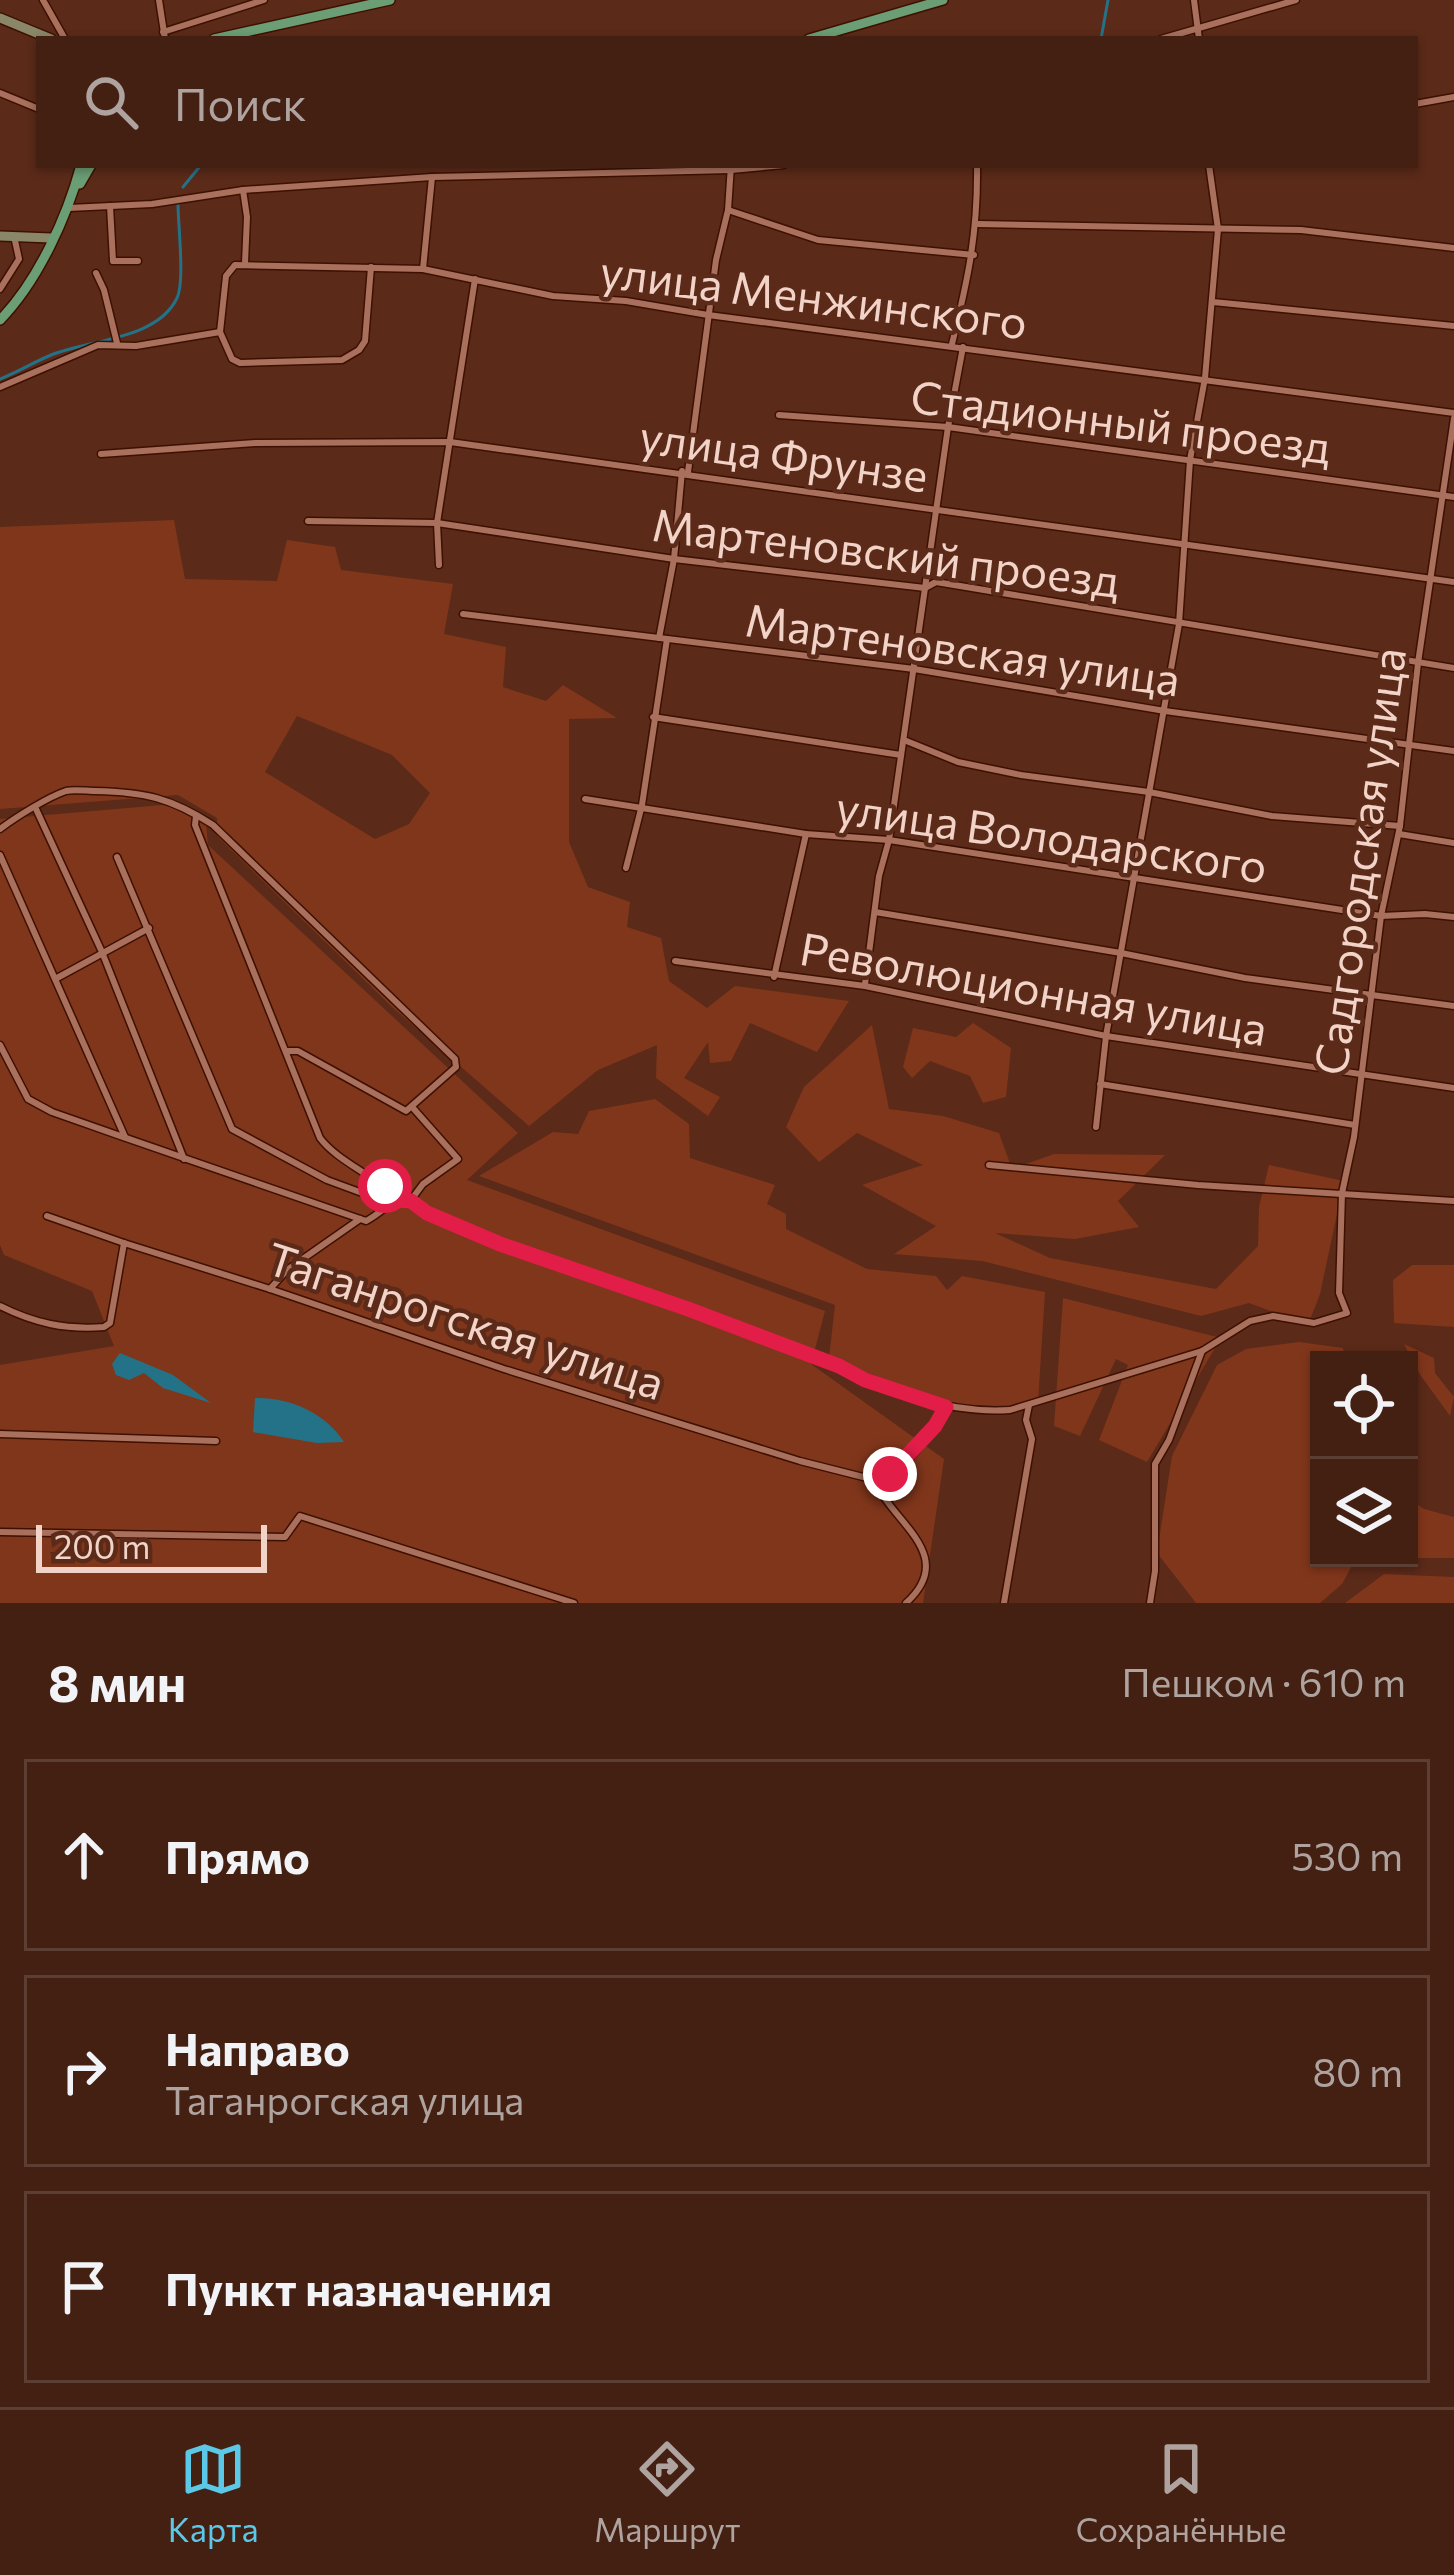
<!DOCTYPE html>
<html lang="ru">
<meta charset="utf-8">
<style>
:root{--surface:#442013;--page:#4e2d21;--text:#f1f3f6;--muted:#afa3a0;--line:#5c3e33;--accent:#5bc8e7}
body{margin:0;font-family:Commissioner,sans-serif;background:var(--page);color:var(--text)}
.controls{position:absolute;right:36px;bottom:36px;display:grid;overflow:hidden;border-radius:0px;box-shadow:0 3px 9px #0004}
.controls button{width:108px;height:108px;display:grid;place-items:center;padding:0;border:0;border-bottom:3px solid var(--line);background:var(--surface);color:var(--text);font:60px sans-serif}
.scale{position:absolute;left:36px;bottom:30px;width:231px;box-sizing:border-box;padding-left:12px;border:6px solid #f2d3c8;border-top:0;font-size:33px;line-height:42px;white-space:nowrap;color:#f2d3c8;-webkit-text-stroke:9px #5b2a19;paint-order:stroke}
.stop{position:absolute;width:36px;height:36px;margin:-27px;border:9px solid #e11d48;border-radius:50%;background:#fff}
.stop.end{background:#e11d48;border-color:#fff;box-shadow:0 3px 12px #0008}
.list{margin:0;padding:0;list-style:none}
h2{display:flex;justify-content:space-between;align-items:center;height:156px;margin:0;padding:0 48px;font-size:51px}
h2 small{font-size:39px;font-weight:400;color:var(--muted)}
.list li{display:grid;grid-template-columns:78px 1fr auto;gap:36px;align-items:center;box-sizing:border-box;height:192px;margin:0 24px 24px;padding:0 24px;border:3px solid var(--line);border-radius:0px}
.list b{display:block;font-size:45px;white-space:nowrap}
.list p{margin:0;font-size:39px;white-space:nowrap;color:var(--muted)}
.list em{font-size:39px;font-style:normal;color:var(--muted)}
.icon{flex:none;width:66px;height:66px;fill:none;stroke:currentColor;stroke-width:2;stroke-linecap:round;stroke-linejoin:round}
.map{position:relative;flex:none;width:1454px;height:1603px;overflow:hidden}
.search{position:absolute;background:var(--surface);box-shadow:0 3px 9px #0004;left:36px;right:36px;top:36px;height:132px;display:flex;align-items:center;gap:30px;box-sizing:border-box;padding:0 42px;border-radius:0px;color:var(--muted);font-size:45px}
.sheet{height:804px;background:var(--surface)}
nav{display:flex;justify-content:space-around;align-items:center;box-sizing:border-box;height:168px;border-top:3px solid var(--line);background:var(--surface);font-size:33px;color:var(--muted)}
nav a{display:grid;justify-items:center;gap:6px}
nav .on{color:var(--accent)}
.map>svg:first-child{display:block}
</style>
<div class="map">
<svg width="1454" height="1603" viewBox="0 0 1454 1603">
<rect width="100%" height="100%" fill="#5b2a19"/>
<g fill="#80361b" fill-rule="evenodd">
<path d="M174,520L185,579L277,581L287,540L335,547L341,570L453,584L444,634L506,647L503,687L546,701L563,685L617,718L569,719V842L588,887L630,902L627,927L661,938L669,981L707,1008L735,986L849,1001L817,1052L750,1023L731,1061L710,1063L708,1042L684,1078L720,1097L708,1116L656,1078L657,1045L598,1070L529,1126L391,1006L217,836V818L178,795L0,809V527ZM297,716L392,755L430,793L409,824L375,839L265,772Z"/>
<polygon points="174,804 206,822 208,845 518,1133 467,1180 825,1311 811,1364 944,1459 923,1603 0,1603 0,1365 114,1346 92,1291 4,1255 0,1245 0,819"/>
<polygon points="973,1023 1011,1048 1006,1097 983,1103 970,1076 930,1061 912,1078 903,1067 913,1028 956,1037"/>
<polygon points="872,1025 889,1109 943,1116 999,1133 1012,1169 1054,1154 1165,1155 1118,1201 1139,1227 1075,1239 995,1233 1050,1258 1216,1289 1258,1246 1259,1207 1269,1165 1344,1181 1320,1294 1308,1325 1249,1303 1201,1316 982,1261 894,1254 936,1226 862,1185 923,1165 857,1133 819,1162 786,1127 804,1087"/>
<polygon points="655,1099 689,1124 690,1158 775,1185 767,1204 786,1214 786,1229 867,1269 936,1276 947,1290 962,1276 1045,1292 1038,1402 1008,1414 966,1411 829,1358 835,1305 479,1176 553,1132 578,1134 589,1111"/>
<polygon points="1412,1265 1454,1265 1454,1327 1394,1323 1393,1280"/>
<polygon points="1063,1298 1221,1338 1147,1462 1099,1440 1128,1365 1116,1359 1080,1436 1054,1426"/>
<polygon points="1299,1342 1343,1348 1345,1360 1319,1360 1319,1558 1356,1558 1342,1584 1320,1603 1196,1603 1157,1553 1172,1456 1217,1365 1246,1349"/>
<polygon points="1404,1344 1434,1358 1435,1373 1454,1397 1450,1416 1421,1376"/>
<polygon points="1409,1499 1424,1509 1454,1517 1454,1558 1409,1558"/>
<polygon points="1384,1574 1454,1577 1454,1603 1345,1603"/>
</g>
<g fill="#247287">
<polygon points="120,1353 173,1375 211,1403 163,1388 144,1373 129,1380 116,1375 112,1364"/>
<path d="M255,1398C290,1397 325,1413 344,1442L317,1443L253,1432Z"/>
</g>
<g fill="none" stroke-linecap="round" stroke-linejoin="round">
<g stroke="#247287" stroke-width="3">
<polyline points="1101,39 1108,0"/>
<polyline points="183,187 201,165"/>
<path d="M0,379C18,372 34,362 51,355C90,339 157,340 177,298C185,281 178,225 178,204"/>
</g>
<defs>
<g id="street">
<polyline points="43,0 65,39"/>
<polyline points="159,0 165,39"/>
<polyline points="1194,0 1199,39"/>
<polyline points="163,32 264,0"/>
<polyline points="1161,39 1296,0"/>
<polyline points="0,93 39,109"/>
<polyline points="1415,104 1454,97"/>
<polyline points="243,190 247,217 245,263"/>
<polyline points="110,206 113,261 138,261"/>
<polyline points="69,208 152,204 243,190 432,177 731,170 784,165"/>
<polyline points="728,210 818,240 974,255"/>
<polyline points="978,224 1301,230 1454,248"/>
<polyline points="423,269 432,177"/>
<polyline points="96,273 104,290 117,343"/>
<polyline points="0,289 19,259 14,236"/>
<polyline points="1213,302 1454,326"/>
<polyline points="220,332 226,276 235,265 423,269 553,296 626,301 708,315 1454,413"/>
<path d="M952,344C968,279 978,233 977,165"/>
<polyline points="0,387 98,345 136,346 220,332 232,359 240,363 342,360 359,350 365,341 371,267"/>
<polyline points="779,415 948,427 1454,497"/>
<polyline points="101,454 255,443 450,442 1454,582"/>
<polyline points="688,472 716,260 728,210 731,165"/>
<polyline points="308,521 437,523 674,559 925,588 936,582 1454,668"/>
<polyline points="439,565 437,523 475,279"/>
<polyline points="463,614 914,669 1165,711 1454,751"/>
<polyline points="659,638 674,559 682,471"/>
<polyline points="653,717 901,755"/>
<polyline points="904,740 958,762 1021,775 1149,792 1272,816 1400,826"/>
<polyline points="585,799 806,834 889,840 1381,916 1425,914 1454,917"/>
<polyline points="36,809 102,952 184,1159"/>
<path d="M196,816L195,825L320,1138C338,1162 375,1175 398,1200"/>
<path d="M0,829C16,817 48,797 66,791C74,789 87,791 95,791C145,792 171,798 213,825L455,1059L456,1067L406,1111L298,1051H286"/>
<polyline points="1399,834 1454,843"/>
<polyline points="0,855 125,1137"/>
<polyline points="117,857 232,1129 327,1180 392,1204"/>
<polyline points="626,868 642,805 667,639"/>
<polyline points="875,912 1121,953 1245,978 1454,1006"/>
<polyline points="675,961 865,986 1106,1036 1454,1088"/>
<polyline points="774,977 806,834"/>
<polyline points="57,978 149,928"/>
<polyline points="865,984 879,876 889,840 948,427 963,347"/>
<path d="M0,1045L28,1099L52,1112C157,1149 263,1186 366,1221C379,1215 391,1199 406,1200C417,1201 420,1208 429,1214C451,1227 481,1237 505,1246C592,1277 679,1306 766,1338C845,1368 923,1416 1010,1410L1202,1351"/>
<polyline points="1100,1084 1355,1125"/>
<polyline points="1096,1127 1106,1036 1179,624 1190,460 1205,378 1218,229 1209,165"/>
<polyline points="989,1165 1198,1185 1454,1201"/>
<polyline points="411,1200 423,1184 458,1159 413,1108"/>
<polyline points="47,1216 124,1243"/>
<polyline points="270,1289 287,1270 360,1219"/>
<path d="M0,1306C34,1323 65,1330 104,1327L110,1323L124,1243L270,1289L504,1369L800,1461L875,1480C905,1474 931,1433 946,1408"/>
<polyline points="0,1434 216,1441"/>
<path d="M875,1480C889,1521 960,1554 906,1603"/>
<polyline points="0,1532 285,1537 300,1516 574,1603"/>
<polyline points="1004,1603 1032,1439 1026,1420 1029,1405"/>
<polyline points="1150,1603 1155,1571 1155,1464 1169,1440 1202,1351 1250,1321 1273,1316 1314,1323 1347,1313 1339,1293 1342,1193 1354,1137 1381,916 1400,826 1418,663 1454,418"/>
</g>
<g id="secondary">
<polyline points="0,18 51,39"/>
<polyline points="0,236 51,238"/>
</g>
<g id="primary">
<polyline points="214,39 390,0"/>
<polyline points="809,39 943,0"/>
<polyline points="80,184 91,165"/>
<path d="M0,320C38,281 67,217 81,165"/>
</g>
</defs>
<use href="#street" stroke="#3e1001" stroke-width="9"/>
<use href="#secondary" stroke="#3e1001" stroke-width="12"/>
<use href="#primary" stroke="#3e1001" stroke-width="12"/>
<use href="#street" stroke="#a8705d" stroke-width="6"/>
<use href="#secondary" stroke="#898768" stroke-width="9"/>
<use href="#primary" stroke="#6b9e74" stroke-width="9"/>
</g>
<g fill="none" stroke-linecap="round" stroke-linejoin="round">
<polyline stroke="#e11d48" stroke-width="15" points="385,1186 398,1200 411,1201 427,1213 500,1244 688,1309 839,1366 865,1380 946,1407 935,1426 890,1474"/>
</g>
<g text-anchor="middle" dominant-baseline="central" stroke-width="9" stroke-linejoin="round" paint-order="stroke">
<g font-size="45" fill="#f2d3c8" stroke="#5b2a19">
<text transform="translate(814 295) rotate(7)">улица Менжинского</text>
<text transform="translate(1121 420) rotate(7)">Стадионный проезд</text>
<text transform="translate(784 454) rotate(8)">улица Фрунзе</text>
<text transform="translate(886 551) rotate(7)">Мартеновский проезд</text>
<text transform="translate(963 648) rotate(8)">Мартеновская улица</text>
<text transform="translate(1052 835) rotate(8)">улица Володарского</text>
<text transform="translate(1358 861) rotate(-82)">Садгородская улица</text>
<text transform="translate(1034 987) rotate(10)">Революционная улица</text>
<text transform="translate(466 1319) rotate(18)">Таганрогская улица</text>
</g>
</g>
</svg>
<div class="controls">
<button><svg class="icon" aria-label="locate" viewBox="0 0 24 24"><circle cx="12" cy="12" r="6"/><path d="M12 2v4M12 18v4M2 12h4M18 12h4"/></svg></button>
<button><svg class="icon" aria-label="layers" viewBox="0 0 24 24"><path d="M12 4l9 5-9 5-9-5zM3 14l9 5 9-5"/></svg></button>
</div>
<div class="scale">200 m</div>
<div class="stop" style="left:385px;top:1186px"></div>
<div class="stop end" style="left:890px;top:1474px"></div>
<div class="search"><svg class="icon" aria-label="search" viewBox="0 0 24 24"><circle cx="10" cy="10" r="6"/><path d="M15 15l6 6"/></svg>Поиск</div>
</div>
<section class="sheet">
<h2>8 мин<small>Пешком · 610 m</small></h2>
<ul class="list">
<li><svg class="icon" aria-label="ahead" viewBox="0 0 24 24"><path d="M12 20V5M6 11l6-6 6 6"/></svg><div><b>Прямо</b></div><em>530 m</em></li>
<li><svg class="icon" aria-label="right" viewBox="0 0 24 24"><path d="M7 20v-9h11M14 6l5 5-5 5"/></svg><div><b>Направо</b><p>Таганрогская улица</p></div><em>80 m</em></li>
<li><svg class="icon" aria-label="arrive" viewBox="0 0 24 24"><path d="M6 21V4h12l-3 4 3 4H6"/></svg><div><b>Пункт назначения</b></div></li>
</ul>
</section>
<nav>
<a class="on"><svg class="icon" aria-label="map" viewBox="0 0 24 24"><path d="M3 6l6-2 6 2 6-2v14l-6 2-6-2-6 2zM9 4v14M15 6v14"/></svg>Карта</a>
<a><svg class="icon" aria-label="directions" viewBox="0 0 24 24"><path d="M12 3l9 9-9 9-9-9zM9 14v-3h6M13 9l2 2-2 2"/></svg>Маршрут</a>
<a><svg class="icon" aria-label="saved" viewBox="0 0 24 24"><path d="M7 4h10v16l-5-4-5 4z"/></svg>Сохранённые</a>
</nav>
